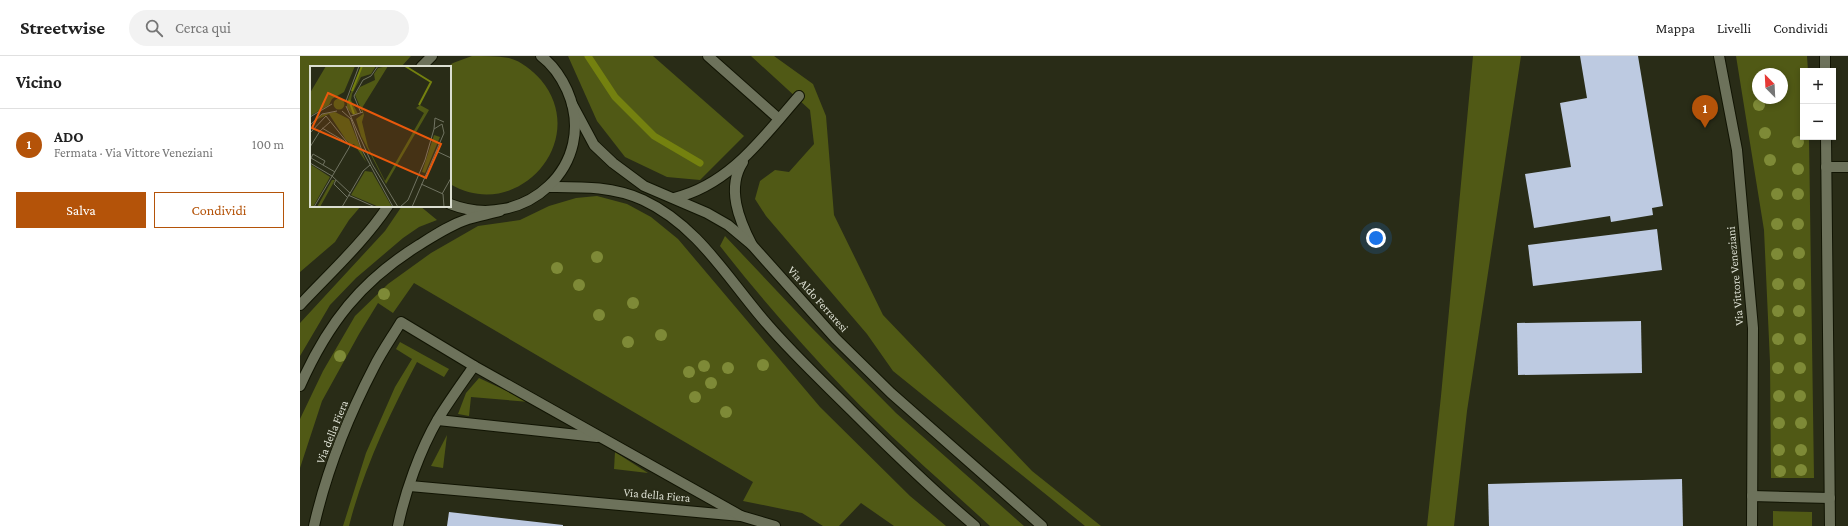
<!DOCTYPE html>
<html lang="it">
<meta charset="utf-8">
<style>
:root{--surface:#fff;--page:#f2f2f2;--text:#222;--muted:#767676;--line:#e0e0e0;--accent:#b45309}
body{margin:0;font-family:"Crimson Pro",serif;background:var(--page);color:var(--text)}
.controls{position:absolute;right:12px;top:12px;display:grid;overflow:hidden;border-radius:0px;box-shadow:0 2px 6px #0003}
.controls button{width:36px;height:36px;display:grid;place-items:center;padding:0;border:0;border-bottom:1px solid var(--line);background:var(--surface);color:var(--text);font:20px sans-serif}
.compass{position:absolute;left:1452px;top:12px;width:36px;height:36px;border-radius:50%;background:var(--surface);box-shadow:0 2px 6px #0003;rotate:336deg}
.you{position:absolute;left:1076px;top:182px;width:14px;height:14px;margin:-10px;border:3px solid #fff;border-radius:50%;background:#1a73e8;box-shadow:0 0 0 6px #1a73e833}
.badge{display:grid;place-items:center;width:26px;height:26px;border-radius:50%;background:var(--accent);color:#fff;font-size:13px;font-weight:700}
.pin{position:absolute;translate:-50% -33px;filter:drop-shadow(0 1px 2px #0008)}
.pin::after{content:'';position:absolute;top:21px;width:14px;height:12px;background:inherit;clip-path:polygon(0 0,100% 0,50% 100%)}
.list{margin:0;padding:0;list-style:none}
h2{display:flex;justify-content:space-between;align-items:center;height:52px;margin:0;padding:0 16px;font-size:17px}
h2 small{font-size:13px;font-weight:400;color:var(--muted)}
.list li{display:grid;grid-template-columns:26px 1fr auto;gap:12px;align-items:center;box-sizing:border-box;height:72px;padding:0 16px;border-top:1px solid var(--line)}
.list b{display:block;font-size:15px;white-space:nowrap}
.list p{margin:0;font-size:13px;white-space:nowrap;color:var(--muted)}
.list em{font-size:13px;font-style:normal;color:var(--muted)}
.actions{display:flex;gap:8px;padding:12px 16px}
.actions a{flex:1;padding:9px 0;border:1px solid var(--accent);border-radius:0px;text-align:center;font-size:14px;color:var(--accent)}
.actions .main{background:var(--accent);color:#fff}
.icon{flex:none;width:22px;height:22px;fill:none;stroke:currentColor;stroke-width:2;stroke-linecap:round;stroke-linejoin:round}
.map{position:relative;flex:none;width:1548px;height:470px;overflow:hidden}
header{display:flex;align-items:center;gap:24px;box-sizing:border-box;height:56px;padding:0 20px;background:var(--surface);border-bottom:1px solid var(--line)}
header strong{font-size:19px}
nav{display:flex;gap:22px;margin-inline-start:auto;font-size:14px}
.search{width:280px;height:36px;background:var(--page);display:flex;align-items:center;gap:10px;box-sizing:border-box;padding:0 14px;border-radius:22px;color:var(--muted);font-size:15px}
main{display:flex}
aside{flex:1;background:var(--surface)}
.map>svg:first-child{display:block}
</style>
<header>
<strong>Streetwise</strong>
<div class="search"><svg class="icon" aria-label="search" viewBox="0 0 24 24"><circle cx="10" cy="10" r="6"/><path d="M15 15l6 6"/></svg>Cerca qui</div>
<nav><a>Mappa</a><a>Livelli</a><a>Condividi</a></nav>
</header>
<main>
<aside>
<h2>Vicino<small></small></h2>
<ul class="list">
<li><span class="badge">1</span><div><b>ADO</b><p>Fermata · Via Vittore Veneziani</p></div><em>100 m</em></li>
</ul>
<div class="actions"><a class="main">Salva</a><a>Condividi</a></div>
</aside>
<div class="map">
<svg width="1548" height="470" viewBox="0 0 1548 470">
<rect width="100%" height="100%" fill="#292c17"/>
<g fill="#505915" fill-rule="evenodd">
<polygon points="0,0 111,0 101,11 11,11 11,150 61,150 49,164 35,186 0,216"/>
<path d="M172,0C184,0 197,0 209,2C221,5 232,14 241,24C291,84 218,168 150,128V11H147L153,7Z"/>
<polygon points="268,0 353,0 444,80 400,124 367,121 325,101 297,65"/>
<polygon points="451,0 474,0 513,28 526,60 534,159 583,259 732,415 801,470 785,470 593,315 567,278 466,160 455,143 460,125 475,114 489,116 514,88 510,54"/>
<polygon points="1173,0 1221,0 1167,355 1154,470 1127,470 1141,340"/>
<path d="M1436,0H1507L1508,15H1503V81H1509L1514,422H1471L1470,306L1464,174ZM1458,18H1482V42H1458Z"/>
<polygon points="297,140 327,148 351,161 378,183 520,351 610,440 646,470 594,470 561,447 539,470 523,470 502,457 443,445 453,426 114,227 93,257 78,247 59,278 22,345 0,412 0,363 23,315 55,260 88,228 131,197 178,170 220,164 249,150 276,142"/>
<polygon points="102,150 120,150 137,164 119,171 103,182 56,222 30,249 0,300 0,267 85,175"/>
<path d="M425,180L510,270L596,357L724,470H690C641,425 591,382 545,334C501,288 459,240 420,190Z"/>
<path d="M100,286L149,313L144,321L117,306C90,357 63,414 49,470H43L66,397L95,331L112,303L96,293Z"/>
<polygon points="179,322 230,346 171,341 169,360 158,358 166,337"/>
<polygon points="147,379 143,412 131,410"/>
<polygon points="315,396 348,417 314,413"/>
<polygon points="1473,455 1512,456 1512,470 1473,470"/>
</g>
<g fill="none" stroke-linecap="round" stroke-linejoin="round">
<polyline stroke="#74810f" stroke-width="7" points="288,0 315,41 354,80 400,107"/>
</g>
<g fill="#bdcae1">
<polygon points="1280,0 1338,0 1363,150 1352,152 1353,159 1311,166 1310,160 1234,172 1225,118 1271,111 1260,47 1287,42"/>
<polygon points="1357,173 1362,214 1233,230 1228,189"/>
<polygon points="1341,265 1342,317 1218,319 1217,267"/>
<polygon points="1382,423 1383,470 1189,470 1188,428"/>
<polygon points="149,456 263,469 263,470 147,470"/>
</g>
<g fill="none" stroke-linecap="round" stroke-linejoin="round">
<defs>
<g id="lane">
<polyline points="408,0 479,63"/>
<path d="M443,106C426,132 439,164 452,189"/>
<path d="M374,142C430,129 464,80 499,40"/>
<polyline points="138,364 297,381"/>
<polyline points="110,430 441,460 475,470"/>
<path d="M14,470C26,417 49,359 74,311C82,295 92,281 101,266L174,310L441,460"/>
<path d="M98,470C105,436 120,394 138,363C149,345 162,327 174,310"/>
</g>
<g id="street">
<polyline points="1419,0 1437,94 1453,272 1452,470"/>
<polyline points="1525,0 1525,15"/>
<polyline points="1526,81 1530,470"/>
<polyline points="1526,111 1548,111"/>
<polyline points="1452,440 1530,442"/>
</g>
<g id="secondary">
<polyline points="121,11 132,0"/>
<polyline points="272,48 294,89 313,107 344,130 407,157 428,169 452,189 536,283 591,337 742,470"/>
<path d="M248,131C281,131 312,130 343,144C399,170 429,225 468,269C494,299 523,326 551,354C591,394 631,433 675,470"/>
<path d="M150,148C224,177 300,109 267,34C261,21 253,9 241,0"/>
<path d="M0,249C30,217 64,186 88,150"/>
<path d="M0,330C28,267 61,225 119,189C135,179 150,169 168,163C178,160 189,158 200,155"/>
</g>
</defs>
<use href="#lane" stroke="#111403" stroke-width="12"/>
<use href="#street" stroke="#111403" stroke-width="12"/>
<use href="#secondary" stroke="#111403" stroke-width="12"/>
<use href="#lane" stroke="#6d725b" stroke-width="10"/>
<use href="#street" stroke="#6d725b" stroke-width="10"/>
<use href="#secondary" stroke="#6d725b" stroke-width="10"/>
</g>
<g fill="#7e8a37">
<circle cx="1459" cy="49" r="6"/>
<circle cx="1465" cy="77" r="6"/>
<circle cx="1498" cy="86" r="6"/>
<circle cx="1470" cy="104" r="6"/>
<circle cx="1498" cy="113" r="6"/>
<circle cx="1477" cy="138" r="6"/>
<circle cx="1498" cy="138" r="6"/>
<circle cx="1477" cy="168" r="6"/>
<circle cx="1498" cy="168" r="6"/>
<circle cx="1499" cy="197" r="6"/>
<circle cx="1477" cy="198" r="6"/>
<circle cx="297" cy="201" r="6"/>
<circle cx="257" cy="212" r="6"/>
<circle cx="1478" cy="228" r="6"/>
<circle cx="1499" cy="228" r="6"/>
<circle cx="279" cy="229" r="6"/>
<circle cx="84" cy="238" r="6"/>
<circle cx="333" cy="247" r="6"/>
<circle cx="1478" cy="255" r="6"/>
<circle cx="1499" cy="255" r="6"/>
<circle cx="299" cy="259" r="6"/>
<circle cx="361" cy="279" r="6"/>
<circle cx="1478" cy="283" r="6"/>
<circle cx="1500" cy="283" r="6"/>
<circle cx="328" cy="286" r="6"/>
<circle cx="40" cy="300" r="6"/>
<circle cx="463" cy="309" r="6"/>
<circle cx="404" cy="310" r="6"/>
<circle cx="428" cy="312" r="6"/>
<circle cx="1478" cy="312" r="6"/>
<circle cx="1500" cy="312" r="6"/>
<circle cx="389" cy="316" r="6"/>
<circle cx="411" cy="327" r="6"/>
<circle cx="1479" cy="340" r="6"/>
<circle cx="1500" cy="340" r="6"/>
<circle cx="395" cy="341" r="6"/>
<circle cx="426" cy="356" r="6"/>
<circle cx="1479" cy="367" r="6"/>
<circle cx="1501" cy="367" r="6"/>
<circle cx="1479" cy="394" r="6"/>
<circle cx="1501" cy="394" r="6"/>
<circle cx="1501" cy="414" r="6"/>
<circle cx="1480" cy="415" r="6"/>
</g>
<g text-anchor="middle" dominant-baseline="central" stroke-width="4" stroke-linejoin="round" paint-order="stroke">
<g font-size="12" fill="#dbded1" stroke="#292c17">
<text transform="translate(1435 220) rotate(-95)">Via Vittore Veneziani</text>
<text transform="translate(518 243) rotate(48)">Via Aldo Ferraresi</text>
<text transform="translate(32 376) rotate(-68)">Via della Fiera</text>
<text transform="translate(357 439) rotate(5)">Via della Fiera</text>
</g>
</g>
<g transform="translate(10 10)">
<rect width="141" height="141" fill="#292c17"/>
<path d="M16,0H45L34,26L22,33L19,39L0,50V27ZM51,0H66L61,8L51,11L42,28L41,34L48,48L43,49L37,42V36ZM78,0L52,42L54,49L52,56L58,81L75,115L114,47L106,42L110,39L119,44L76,118L51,70L46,53L53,48L45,29L50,21L65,14L64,8L68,2ZM23.5 38a5.5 5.5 0 1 1 11 0a5.5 5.5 0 1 1-11 0ZM25,46L39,53L56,96L44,78L41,79L36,74L19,48L8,53L0,63L6,54L13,48ZM124,69L130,71L115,107L112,106ZM0,98L20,111L3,141H0ZM55,105L62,106L82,141H69L41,129ZM22,114H25L10,141H7Z" fill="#505915"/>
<path fill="none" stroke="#74810f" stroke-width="2" d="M95,0L121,16L109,39M42,25L52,0M39,34L44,48"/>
<path fill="none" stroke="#707361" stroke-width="1" d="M36,35L49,0M36,40L62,98L88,141M32,45L41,53L51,82L83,141M51,47L44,30L53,14L61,10L68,0M41,50L53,46M0,51L22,38M0,59L12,48L27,45M12,62L34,75M124,63L125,52L134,56M0,67L16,50L40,80L4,141M0,81L10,65L20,56M126,85L141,92M1,92L13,99M0,94L3,88L15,95L13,99L25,106M0,97L22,110L40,127M26,114L24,118L37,131M111,118L133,128L134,141M132,128L141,112M38,129L65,141M32,141L53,105L60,99M90,141L98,134L115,94L124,63L132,58L134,67L102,141"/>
<path fill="#e8590c" fill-opacity="0.15" stroke="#e8590c" stroke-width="2" d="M18,27L131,78L116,112L2,62Z"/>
<rect width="141" height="141" fill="none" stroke="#dbded1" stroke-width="2"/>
</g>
</svg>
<div class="controls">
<button>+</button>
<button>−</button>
</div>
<svg class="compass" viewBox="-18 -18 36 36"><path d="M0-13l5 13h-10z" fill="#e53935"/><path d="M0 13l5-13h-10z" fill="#767676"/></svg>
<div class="you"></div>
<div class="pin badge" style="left:1405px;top:72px">1</div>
</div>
</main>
